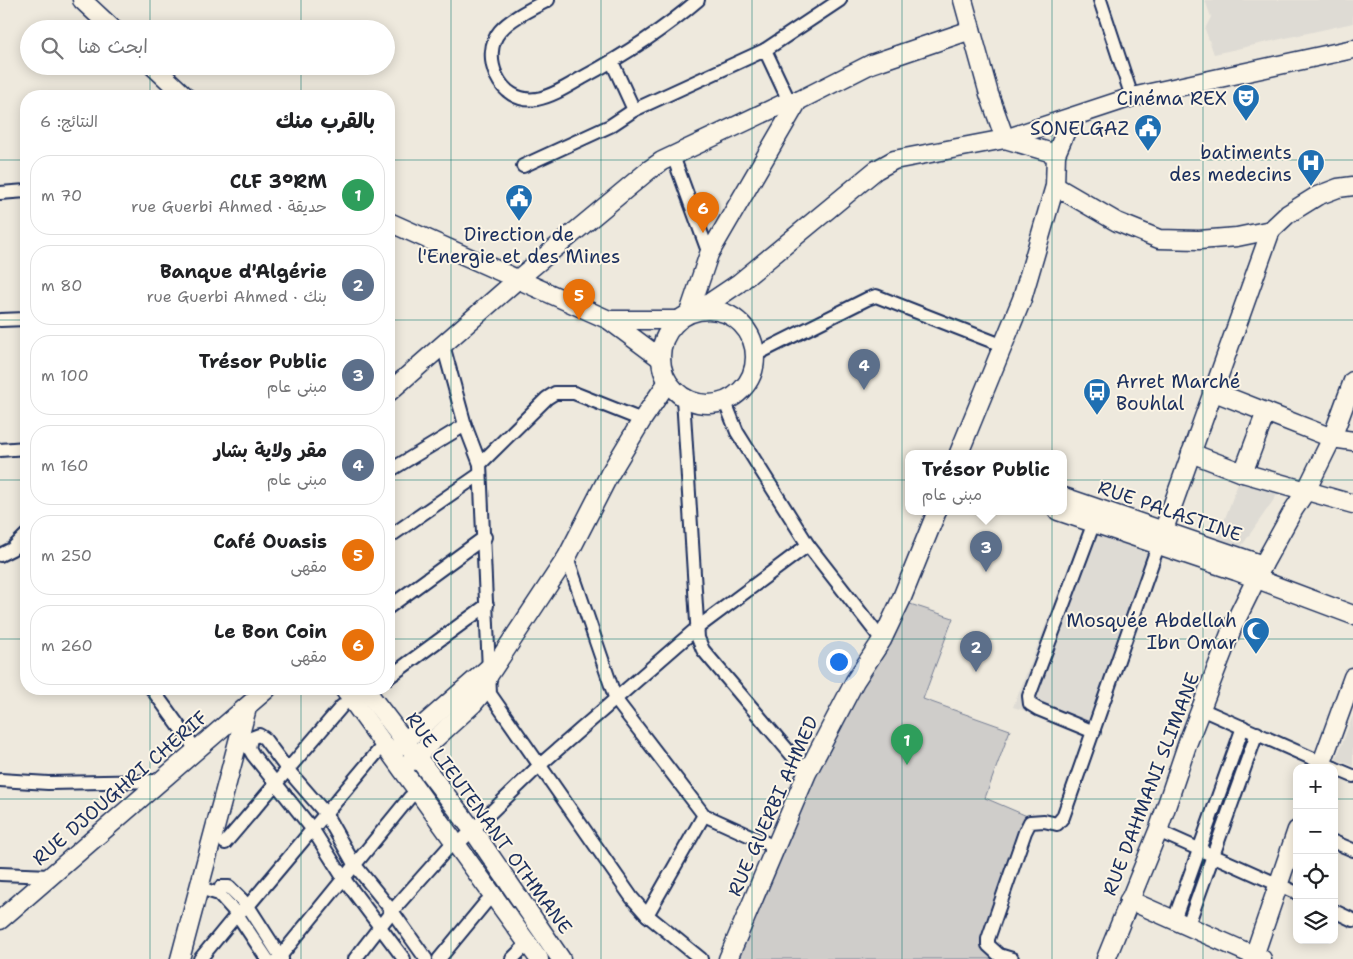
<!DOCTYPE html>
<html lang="ar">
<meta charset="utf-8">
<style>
:root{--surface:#fff;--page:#f2f2f2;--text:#202124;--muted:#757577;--line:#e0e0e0;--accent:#1f6fb2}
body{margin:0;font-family:"Shantell Sans","Playpen Sans Arabic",sans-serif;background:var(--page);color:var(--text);direction:rtl}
.controls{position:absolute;right:15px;bottom:15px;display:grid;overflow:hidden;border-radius:10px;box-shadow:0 2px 12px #0003}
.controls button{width:45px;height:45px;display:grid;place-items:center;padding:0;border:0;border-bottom:1px solid var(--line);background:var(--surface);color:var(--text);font:25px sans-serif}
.you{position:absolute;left:838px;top:661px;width:18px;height:18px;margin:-12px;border:4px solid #fff;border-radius:50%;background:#1a73e8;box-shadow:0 0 0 8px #1a73e833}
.badge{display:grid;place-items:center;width:32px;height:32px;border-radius:50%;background:var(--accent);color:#fff;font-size:16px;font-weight:700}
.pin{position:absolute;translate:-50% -41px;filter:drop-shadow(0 1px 2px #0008)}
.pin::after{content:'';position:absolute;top:26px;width:18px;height:15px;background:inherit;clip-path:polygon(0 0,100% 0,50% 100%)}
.popup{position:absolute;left:905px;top:450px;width:162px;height:65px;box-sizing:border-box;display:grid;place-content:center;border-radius:10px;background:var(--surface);filter:drop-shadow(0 1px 4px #0005);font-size:16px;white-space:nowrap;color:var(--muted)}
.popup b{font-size:19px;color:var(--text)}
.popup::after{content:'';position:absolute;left:50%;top:100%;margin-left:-10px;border:10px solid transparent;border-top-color:var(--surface)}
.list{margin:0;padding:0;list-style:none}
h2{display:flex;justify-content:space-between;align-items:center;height:65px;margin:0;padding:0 20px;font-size:21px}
h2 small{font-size:16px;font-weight:400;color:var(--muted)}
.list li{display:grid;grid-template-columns:32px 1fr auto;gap:15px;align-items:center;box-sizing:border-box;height:80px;margin:0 10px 10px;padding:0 10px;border:1px solid var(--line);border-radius:20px}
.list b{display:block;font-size:19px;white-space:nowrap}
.list p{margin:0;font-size:16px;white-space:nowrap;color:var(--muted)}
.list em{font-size:16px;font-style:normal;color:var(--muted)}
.icon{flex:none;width:28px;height:28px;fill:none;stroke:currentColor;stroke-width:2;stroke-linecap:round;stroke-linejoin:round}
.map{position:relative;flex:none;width:1353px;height:959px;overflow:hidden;direction:ltr}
.search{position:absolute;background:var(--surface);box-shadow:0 2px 12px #0003;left:20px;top:20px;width:375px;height:55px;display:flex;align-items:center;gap:12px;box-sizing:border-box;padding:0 18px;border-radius:28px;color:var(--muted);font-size:19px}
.panel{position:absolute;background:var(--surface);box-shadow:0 2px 12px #0003;left:20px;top:90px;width:375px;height:605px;border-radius:20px;direction:rtl}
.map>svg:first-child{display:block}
</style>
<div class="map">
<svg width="1353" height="959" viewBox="0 0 1353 959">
<rect width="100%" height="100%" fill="#eee9dd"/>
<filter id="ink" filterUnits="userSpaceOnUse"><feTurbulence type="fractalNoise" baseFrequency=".02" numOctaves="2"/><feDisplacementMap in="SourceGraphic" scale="10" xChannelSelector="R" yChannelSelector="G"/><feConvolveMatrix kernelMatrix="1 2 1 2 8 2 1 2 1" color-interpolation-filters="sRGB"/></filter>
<g filter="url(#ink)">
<g fill="#dedbd4">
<polygon points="1205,0 1353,0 1353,23 1214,54 1205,29 1211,17"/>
<polygon points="1240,478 1279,492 1241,547 1217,540"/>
<polygon points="1085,526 1153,549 1086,730 1013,707"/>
<polygon points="1353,716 1353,766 1336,759"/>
</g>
<polygon fill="#cfcdca" stroke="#757e94" points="907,603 953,618 923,699 1010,730 985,798 1027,816 983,942 988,954 1001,959 736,959 744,944 794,812"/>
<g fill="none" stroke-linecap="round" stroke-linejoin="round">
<defs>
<g id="street">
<path d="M548,0C533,8 511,18 500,31C480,54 498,105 537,99C553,96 568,86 582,78C623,56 662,31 698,0"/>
<polyline points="1100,0 1132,97"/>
<polyline points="612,62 634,110"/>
<polyline points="789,101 765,50 840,0"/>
<polyline points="673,156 709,254"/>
<polyline points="523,166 610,126 634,110 765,50"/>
<polyline points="0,193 26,191"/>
<polyline points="0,320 26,319"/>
<polyline points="443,345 465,425"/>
<polyline points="755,355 867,299 876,296 1004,346"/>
<polyline points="683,398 698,638 703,650 807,773"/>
<polyline points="725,402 737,432 808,545 882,640"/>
<polyline points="0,450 26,448"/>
<polyline points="480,464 490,694 632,898 647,915 701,959"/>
<polyline points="389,471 465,425 480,464 547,398 555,393 574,393 642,420"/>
<polyline points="389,537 480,474"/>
<polyline points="0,555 12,549 26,535"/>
<polyline points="567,557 616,700 704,815 777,848"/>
<polyline points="389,607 485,537"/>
<polyline points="389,677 487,605"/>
<polyline points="152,689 197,751"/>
<polyline points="1201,709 1334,768"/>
<polyline points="1094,732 1038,709 1030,704 1029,696 1096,517"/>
<polyline points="1334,768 1353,776"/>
<polyline points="0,780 48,783 160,781"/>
<polyline points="1158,831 1297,893"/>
<polyline points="1334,842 1353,850"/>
<polyline points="225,843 342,706"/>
<polyline points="457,845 541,764 697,628 808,545"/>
<polyline points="0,874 50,876"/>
<polyline points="200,888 219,894 237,914 267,959"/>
<polyline points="219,894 221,887 229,887 248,906 282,959"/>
<polyline points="1334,911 1353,920"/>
<polyline points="647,915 704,815"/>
<polyline points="1174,920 1243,727"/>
<polyline points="1188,925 1257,733"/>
<polyline points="200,959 237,914 248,906 380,749"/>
<polyline points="278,959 410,797"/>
<polyline points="355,959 392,911 448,848"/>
<polyline points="404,959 344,879 313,830 253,755 249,748 251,738 259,735 264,738 287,769 325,813 354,864 392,911 426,959"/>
<polyline points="439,959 486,902"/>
<polyline points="512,959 521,950"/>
<polyline points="1012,959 999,955 988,945 988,939 1025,832 1030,822 1044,821 1057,824 1063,817 1158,546"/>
</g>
<g id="secondary">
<polyline points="82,0 113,29"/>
<polyline points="963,0 989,94 1005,139"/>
<polyline points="153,66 185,96"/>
<polyline points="1005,139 1056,154"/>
<polyline points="1055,186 1117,222 1159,239 1199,240 1237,237 1271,230 1288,214 1317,196 1338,188 1353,186"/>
<polyline points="389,222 609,320 660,358"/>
<circle cx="708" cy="357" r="47"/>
<polyline points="699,310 739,283 876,170 894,160 1005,139 1132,97 1353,49"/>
<polyline points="689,313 709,254 798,101 871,64 971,30"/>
<polyline points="609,320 676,320"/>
<polyline points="1212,391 1332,438 1353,441"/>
<polyline points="389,392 518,279 649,170 662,161 789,101 798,101"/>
<polyline points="959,453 1022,299 1055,186 1056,154 1072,117"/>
<polyline points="1191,453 1243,473 1353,504"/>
<polyline points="1243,473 1266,412"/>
<polyline points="1064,497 1263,565"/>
<polyline points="1058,511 1236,571 1353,615"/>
<polyline points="1158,546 1271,230"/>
<polyline points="344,689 539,959"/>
<polyline points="365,689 472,829 561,959"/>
<polyline points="397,748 492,665"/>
<polyline points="1320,768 1353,677"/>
<polyline points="402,769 473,704 482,693 489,675 567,557 609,475 642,420 667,383"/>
<polyline points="1129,900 1262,959"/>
<polyline points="0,920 267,689"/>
<polyline points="180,959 247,708"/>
<polyline points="728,959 807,773 855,681 882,640 901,600 937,511"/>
<polyline points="1106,959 1158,831 1188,742 1233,626 1263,565 1294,509 1306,491 1332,438 1353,381"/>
<polyline points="1253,959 1297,830"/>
</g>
</defs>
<use href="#street" stroke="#1b2f5e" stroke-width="16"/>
<use href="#secondary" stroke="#1b2f5e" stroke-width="21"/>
<use href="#street" stroke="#fcf5e5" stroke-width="12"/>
<use href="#secondary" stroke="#fcf5e5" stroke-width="18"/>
</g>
</g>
<path fill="none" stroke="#0f766e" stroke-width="1" stroke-opacity="0.55" d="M150,0V29M301,0V29M451,0V959M601,0V959M752,0V959M902,0V959M1052,0V959M1203,0V959M150,66V96M301,66V96M0,160H26M389,160H1353M0,320H26M389,320H1353M0,480H26M389,480H1353M0,639H26M389,639H1353M150,689V959M301,689V959M0,799H1297M1334,799H1353"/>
<defs>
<symbol id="theatre-pin" viewBox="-11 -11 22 30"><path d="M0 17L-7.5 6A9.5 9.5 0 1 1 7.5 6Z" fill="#1f6fb2" stroke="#fcf5e5"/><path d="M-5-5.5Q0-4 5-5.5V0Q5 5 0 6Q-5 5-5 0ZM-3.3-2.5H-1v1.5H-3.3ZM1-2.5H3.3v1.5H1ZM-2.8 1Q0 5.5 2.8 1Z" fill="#fff"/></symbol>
<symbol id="civic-pin" viewBox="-11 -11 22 30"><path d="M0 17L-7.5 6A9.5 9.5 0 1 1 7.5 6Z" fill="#1f6fb2" stroke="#fcf5e5"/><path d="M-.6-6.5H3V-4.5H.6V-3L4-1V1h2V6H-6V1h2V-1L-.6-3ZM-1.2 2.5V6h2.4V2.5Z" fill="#fff"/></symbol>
<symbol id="hospital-pin" viewBox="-11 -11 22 30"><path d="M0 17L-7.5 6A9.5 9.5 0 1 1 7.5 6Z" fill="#1f6fb2" stroke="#fcf5e5"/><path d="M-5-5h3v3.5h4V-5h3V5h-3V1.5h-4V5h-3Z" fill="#fff"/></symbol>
<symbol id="bus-pin" viewBox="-11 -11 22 30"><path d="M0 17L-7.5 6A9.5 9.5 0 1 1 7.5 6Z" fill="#1f6fb2" stroke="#fcf5e5"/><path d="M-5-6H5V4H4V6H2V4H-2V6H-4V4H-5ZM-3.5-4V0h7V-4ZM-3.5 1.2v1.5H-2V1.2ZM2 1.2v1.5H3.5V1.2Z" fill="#fff"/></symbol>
<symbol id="mosque-pin" viewBox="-11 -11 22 30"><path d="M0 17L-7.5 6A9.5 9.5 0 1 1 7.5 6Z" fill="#1f6fb2" stroke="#fcf5e5"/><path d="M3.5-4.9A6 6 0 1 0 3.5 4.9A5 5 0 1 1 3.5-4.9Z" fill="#fff"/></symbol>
</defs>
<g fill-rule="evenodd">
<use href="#theatre-pin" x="1230" y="82" width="32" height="43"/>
<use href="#civic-pin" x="1132" y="112" width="32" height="43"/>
<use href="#hospital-pin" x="1295" y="147" width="32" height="43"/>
<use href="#civic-pin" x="503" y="182" width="32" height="43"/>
<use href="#bus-pin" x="1081" y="376" width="32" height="43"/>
<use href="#mosque-pin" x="1240" y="615" width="32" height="43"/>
</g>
<g text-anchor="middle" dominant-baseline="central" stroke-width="4" stroke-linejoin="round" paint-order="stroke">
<g font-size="19" fill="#1b2f5e" stroke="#fcf5e5" text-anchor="end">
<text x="1227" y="98">Cinéma REX</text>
<text x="1129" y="128">SONELGAZ</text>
<text x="1292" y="152">batiments<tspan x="1292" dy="22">des medecins</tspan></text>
<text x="519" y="234" text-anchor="middle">Direction de<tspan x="519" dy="22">l'Energie et des Mines</tspan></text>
<text x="1116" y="381" text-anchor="start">Arret Marché<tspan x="1116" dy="22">Bouhlal</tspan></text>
<text x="1237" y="620">Mosquée Abdellah<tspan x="1237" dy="22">Ibn Omar</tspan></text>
</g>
<g font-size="19" fill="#1b2f5e" stroke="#fcf5e5">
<text transform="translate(1170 511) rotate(19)">RUE PALASTINE</text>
<text transform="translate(1151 784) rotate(-69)">RUE DAHMANI SLIMANE</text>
<text transform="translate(120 788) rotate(-41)">RUE DJOUGHRI CHERIF</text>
<text transform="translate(773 806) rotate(-66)">RUE GUERBI AHMED</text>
<text transform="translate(489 823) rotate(54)">RUE LIEUTENANT OTHMANE</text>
</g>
</g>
</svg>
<div class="controls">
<button>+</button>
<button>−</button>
<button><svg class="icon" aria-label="locate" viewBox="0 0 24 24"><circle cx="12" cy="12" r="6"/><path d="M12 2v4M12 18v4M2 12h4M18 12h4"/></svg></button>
<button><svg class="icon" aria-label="layers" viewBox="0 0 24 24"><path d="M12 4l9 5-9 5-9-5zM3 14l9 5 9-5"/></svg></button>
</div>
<div class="you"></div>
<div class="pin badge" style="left:907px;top:765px;background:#2e9e5b">1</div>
<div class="pin badge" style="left:976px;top:672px;background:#5c6f8a">2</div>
<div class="pin badge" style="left:986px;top:572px;background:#5c6f8a">3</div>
<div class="popup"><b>Trésor Public</b>مبنى عام</div>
<div class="pin badge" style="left:864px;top:390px;background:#5c6f8a">4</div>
<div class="pin badge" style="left:579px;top:320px;background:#e8710a">5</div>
<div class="pin badge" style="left:703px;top:233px;background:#e8710a">6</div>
<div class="search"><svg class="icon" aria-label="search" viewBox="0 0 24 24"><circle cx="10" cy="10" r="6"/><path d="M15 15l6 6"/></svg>ابحث هنا</div>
<section class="panel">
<h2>بالقرب منك<small>النتائج: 6</small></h2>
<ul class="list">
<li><span class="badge" style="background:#2e9e5b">1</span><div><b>CLF 3°RM</b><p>حديقة · rue Guerbi Ahmed</p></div><em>70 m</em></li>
<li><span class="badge" style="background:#5c6f8a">2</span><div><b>Banque d'Algérie</b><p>بنك · rue Guerbi Ahmed</p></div><em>80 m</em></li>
<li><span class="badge" style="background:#5c6f8a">3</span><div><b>Trésor Public</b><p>مبنى عام</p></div><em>100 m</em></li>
<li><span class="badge" style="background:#5c6f8a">4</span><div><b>مقر ولاية بشار</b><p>مبنى عام</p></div><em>160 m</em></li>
<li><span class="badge" style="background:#e8710a">5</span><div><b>Café Ouasis</b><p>مقهى</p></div><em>250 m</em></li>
<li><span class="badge" style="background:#e8710a">6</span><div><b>Le Bon Coin</b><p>مقهى</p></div><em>260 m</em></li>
</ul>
</section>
</div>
